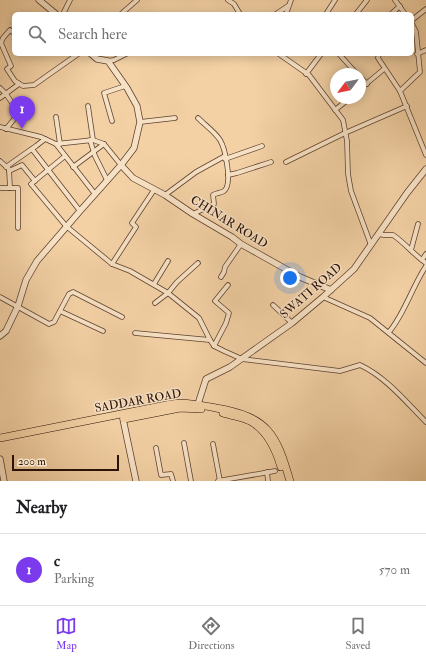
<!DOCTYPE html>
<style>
:root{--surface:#fff;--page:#f2f2f2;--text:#202124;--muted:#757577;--line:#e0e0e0;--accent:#7c3aed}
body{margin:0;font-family:"IM FELL Double Pica",serif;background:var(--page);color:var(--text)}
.compass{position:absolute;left:330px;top:68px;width:36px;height:36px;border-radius:50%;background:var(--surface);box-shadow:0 2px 10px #0003;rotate:238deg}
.scale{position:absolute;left:12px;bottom:10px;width:107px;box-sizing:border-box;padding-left:4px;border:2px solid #2b130a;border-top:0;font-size:11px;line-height:14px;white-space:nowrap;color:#2b130a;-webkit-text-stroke:3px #f7e1c4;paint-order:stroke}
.you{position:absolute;left:290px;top:278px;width:14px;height:14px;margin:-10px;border:3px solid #fff;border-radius:50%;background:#1a73e8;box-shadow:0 0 0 6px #1a73e833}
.badge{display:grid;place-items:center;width:26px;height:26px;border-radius:50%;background:var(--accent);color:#fff;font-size:13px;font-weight:700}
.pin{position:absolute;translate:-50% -33px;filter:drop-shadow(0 1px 2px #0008)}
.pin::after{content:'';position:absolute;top:21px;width:14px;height:12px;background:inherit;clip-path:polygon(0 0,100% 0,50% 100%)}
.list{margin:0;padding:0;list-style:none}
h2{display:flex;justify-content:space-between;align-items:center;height:52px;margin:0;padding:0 16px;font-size:17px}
h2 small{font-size:13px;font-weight:400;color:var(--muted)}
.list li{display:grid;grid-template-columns:26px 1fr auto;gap:12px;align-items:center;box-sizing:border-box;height:72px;padding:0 16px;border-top:1px solid var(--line)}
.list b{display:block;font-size:15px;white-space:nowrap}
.list p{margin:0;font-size:13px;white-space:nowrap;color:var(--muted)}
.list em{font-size:13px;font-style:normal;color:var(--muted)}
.icon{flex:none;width:22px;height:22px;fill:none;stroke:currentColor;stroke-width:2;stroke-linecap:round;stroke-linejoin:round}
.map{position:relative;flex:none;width:426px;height:481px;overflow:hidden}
.search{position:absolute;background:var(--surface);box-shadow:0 2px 10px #0003;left:12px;right:12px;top:12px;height:44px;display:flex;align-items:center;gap:10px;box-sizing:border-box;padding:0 14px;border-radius:6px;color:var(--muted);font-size:15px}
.sheet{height:124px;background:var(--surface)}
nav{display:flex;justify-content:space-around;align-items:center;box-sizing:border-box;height:56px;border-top:1px solid var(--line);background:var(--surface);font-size:11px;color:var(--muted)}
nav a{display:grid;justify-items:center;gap:2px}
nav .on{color:var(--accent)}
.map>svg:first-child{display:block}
</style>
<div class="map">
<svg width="426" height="481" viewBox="0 0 426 481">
<rect width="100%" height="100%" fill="#f3d1a5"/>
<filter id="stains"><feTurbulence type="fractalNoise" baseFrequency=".005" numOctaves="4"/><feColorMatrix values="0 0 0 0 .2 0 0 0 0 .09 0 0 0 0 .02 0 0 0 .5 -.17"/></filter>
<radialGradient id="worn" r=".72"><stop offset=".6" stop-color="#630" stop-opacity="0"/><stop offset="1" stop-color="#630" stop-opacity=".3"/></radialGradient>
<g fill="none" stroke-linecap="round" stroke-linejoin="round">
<defs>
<g id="minor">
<polyline points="228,0 234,4 240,14"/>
<polyline points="395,0 405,14"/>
<polyline points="63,14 70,0"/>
<polyline points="121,14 137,0"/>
<polyline points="276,14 288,6"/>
<polyline points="286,14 291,0"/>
<polyline points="326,14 335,0"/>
<polyline points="356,14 367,0"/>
<polyline points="391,14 400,6"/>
<polyline points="412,20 426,9"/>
<polyline points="14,33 10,30 3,38 1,43 11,66 7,69 15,81 23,86 34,85 78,54"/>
<polyline points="279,54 309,75 343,120 347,141 348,174 351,191 371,245"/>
<polyline points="339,54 357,74"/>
<polyline points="379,54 378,58 400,91 426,155"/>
<polyline points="417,54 426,50"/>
<polyline points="108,61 114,60 126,54"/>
<polyline points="306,74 321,54"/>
<polyline points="360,77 367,84"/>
<polyline points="0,88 6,94 19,113 6,129"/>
<polyline points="360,89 384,69"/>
<polyline points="400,91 420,72 416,32 412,24"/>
<polyline points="0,98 19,84"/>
<polyline points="88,106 93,140"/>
<polyline points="335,110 350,98"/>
<polyline points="56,117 60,144"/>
<polyline points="112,121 104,93 125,86"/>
<polyline points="140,122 175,118"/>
<polyline points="0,127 41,137 56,144 95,194"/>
<polyline points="90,140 95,156 107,180"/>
<polyline points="56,144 93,140 104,144 121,165"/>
<polyline points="32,149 80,211"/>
<path d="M65,156L31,184L66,226L112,264L130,271L168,293L199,318L210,340L214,346L224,351L242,359L340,371L360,365C386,377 406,402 426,422"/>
<polyline points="225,159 262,146"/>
<polyline points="0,161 9,169 10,188"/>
<polyline points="286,162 345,133 407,106"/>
<polyline points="6,167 36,146 45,139"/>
<polyline points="73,167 104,144"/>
<polyline points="9,171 22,165 35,181"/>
<polyline points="228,175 237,173 271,162"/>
<polyline points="0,188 18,188 18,228"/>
<polyline points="165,195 196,172 225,156"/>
<path d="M193,214L214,204L213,195C216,193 221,193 224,191C233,184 225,148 220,140C215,132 205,125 198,118"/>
<path d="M379,234L384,235H393C405,243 414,255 426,263"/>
<polyline points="411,250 418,224"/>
<polyline points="422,260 426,254"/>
<polyline points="112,264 136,227 132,223 154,190"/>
<polyline points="221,277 224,272 225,267 241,244"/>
<polyline points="154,284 168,261"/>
<polyline points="0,297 49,324 54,322 69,294 73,292 122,317"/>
<polyline points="323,297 370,318 426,363"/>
<polyline points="155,303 168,293 177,282 198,263"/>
<polyline points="273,305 292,323"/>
<polyline points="60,311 103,331"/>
<path d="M389,332C405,313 412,287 426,266"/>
<polyline points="135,333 210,340"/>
<polyline points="214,346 226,323 229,313 215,301 228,285"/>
<polyline points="184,443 191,481"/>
<polyline points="213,444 220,481"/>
<polyline points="156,448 161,475 171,474 173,481"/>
<polyline points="267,472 268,481"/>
<polyline points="218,481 275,471"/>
</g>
<g id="tertiary">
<polyline points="39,0 56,14"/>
<polyline points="121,165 133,178 165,195 193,214 232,237 241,244 300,277 331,290"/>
<polyline points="0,336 6,331 18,306 26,280 37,261 80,211 121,165 134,148 140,122 137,106 127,88 108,61 97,59 91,54"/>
<polyline points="197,407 206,379 230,367 292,323 323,297 354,269 407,193 426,169"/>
<polyline points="123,419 136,481"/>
<polyline points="0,459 4,481"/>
</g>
<g id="primary">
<path d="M223,413C232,416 242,417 250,421C267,430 276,450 281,467"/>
<polyline points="124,419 180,408 201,409"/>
<path d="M0,438L171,404C186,402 201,405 216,408C268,417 276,433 290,481"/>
</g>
</defs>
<use href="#minor" stroke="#5d4231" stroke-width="5.5"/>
<use href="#tertiary" stroke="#5d4231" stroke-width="7"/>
<use href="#primary" stroke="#2b130a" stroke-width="8"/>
<use href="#minor" stroke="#f7e1c4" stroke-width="4"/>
<use href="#tertiary" stroke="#f7e1c4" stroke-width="5.5"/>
<use href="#primary" stroke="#f3d1a5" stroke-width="7"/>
</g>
<g text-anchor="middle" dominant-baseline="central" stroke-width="3" stroke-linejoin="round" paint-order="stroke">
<g font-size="12" fill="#2b130a" stroke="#f7e1c4">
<text transform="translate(229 222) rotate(32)">CHINAR ROAD</text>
<text transform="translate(311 291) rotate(-41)">SWATI ROAD</text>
<text transform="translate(138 401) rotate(-10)">SADDAR ROAD</text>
</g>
</g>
<rect width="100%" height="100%" filter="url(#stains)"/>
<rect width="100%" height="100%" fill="url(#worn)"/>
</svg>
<svg class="compass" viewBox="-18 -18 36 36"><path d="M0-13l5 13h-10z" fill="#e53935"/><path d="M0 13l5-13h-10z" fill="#757577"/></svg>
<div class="scale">200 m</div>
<div class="you"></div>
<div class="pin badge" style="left:22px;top:129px">1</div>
<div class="search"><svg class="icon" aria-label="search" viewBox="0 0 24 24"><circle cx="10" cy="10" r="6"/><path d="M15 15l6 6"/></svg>Search here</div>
</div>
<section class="sheet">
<h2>Nearby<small></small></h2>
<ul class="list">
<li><span class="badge">1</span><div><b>c</b><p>Parking</p></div><em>570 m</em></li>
</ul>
</section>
<nav>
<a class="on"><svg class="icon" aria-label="map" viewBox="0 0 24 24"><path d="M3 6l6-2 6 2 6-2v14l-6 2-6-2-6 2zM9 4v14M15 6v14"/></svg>Map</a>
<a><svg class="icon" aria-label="directions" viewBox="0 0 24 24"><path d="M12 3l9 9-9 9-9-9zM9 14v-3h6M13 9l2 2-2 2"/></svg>Directions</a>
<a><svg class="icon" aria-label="saved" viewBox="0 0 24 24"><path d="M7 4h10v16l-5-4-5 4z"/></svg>Saved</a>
</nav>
